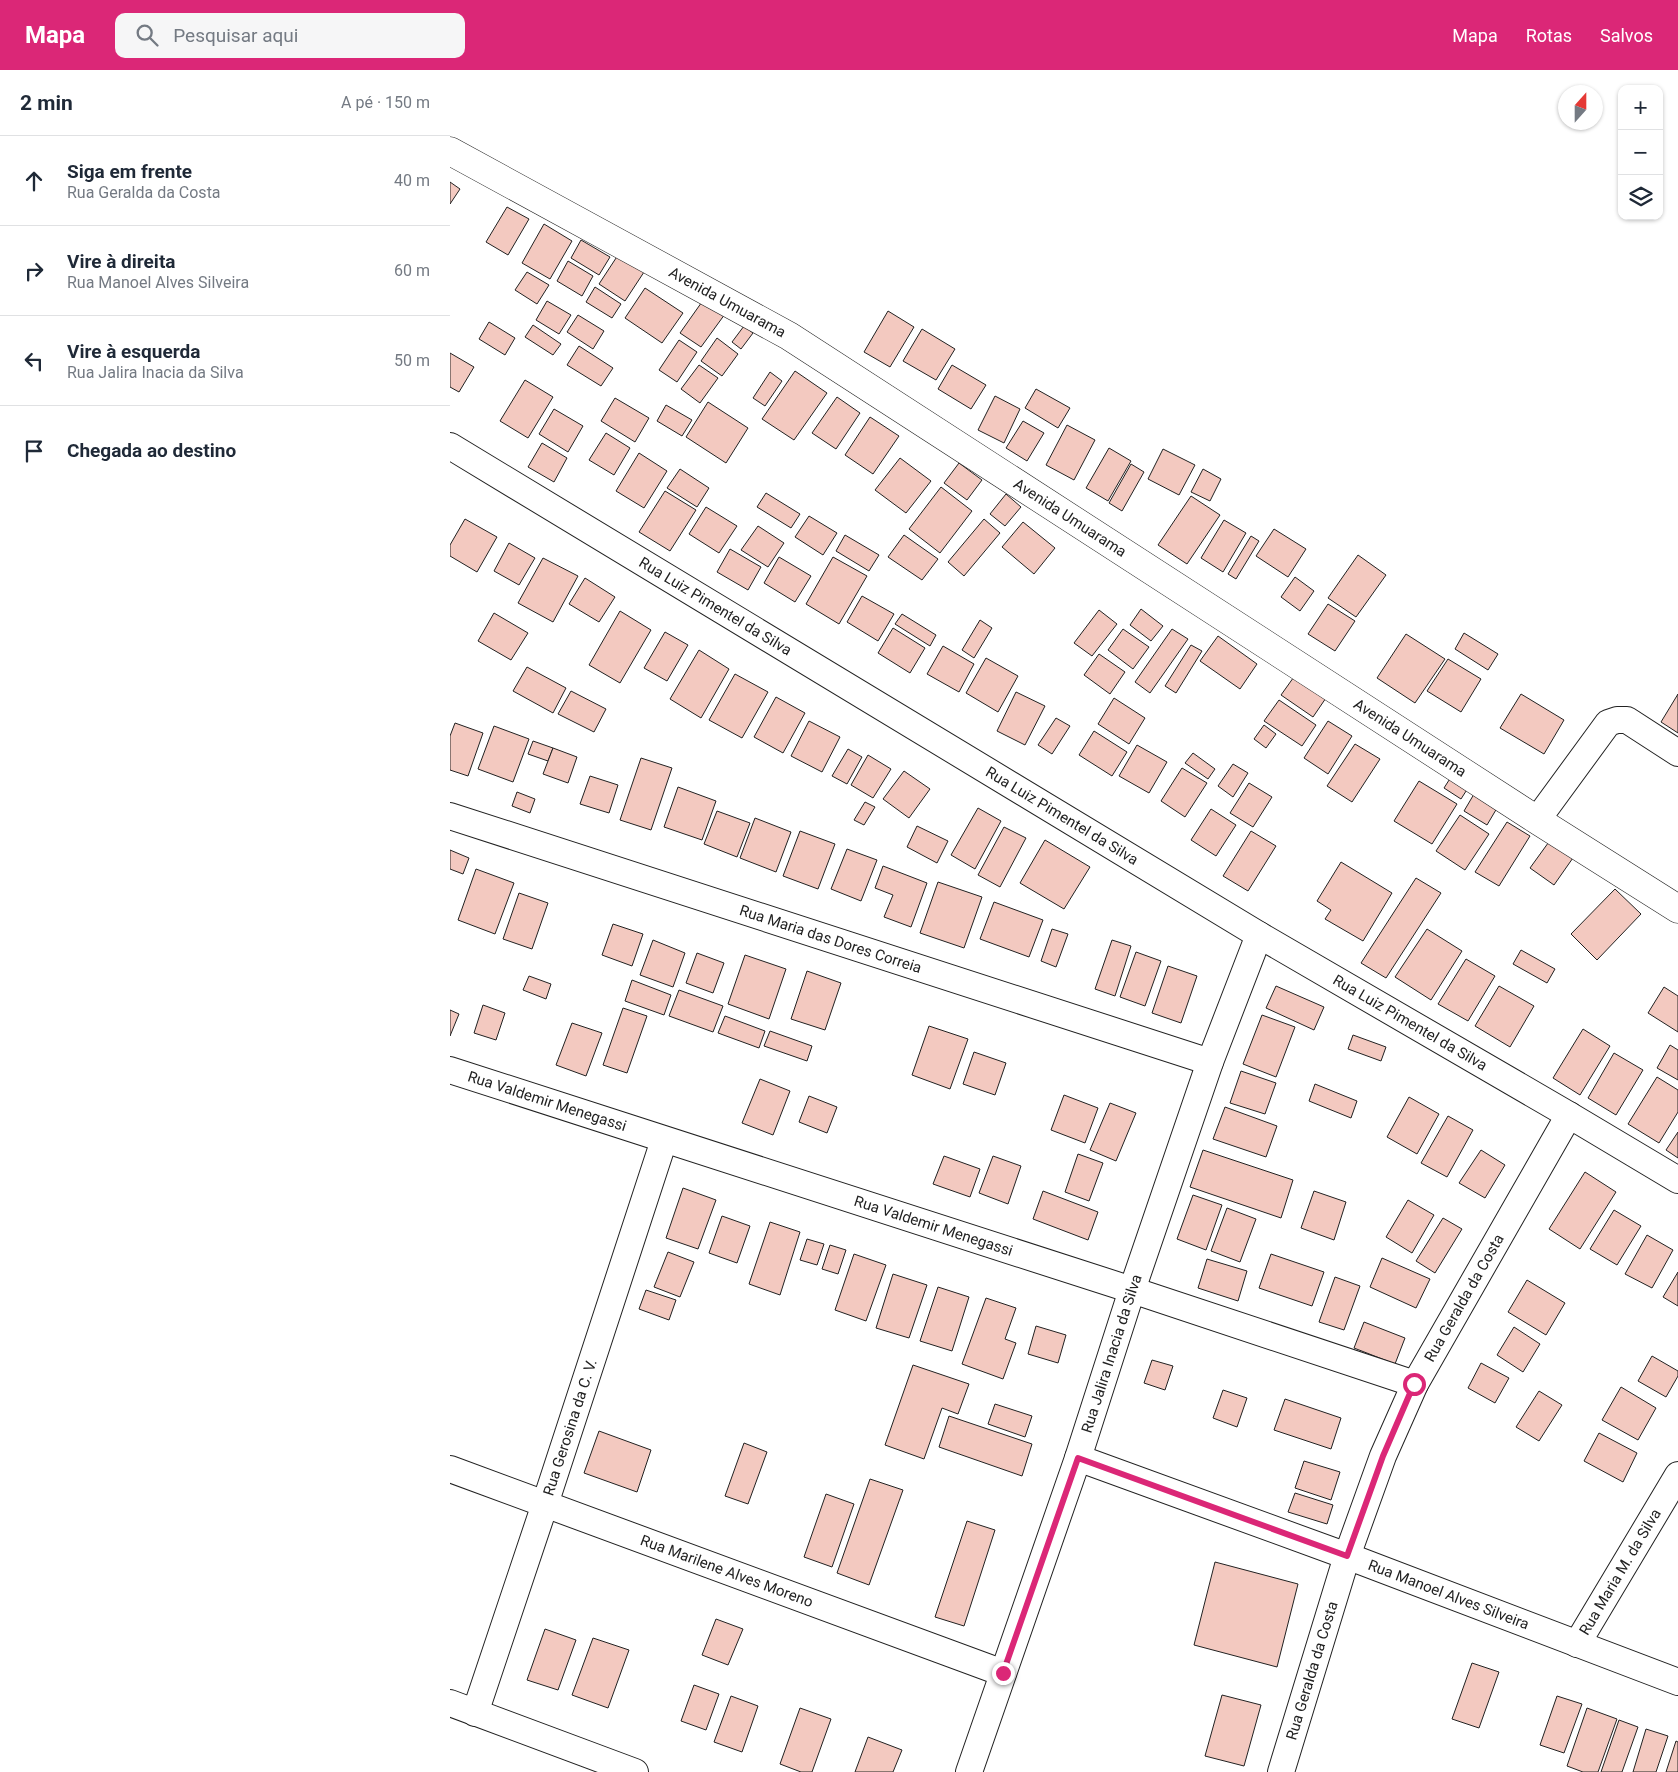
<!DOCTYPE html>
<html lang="pt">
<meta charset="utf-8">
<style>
:root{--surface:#fff;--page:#f6f6f7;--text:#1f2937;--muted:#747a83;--line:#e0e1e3;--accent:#db2777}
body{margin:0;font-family:Roboto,sans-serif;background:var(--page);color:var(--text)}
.controls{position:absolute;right:15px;top:15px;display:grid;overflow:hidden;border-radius:10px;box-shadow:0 1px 4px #0004}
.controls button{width:45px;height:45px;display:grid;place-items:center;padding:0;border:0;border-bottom:1px solid var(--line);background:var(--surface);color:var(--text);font:25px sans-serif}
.compass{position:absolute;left:1108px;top:15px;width:45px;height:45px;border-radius:50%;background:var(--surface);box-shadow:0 1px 4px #0004;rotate:21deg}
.stop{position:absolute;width:15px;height:15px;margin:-11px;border:4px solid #db2777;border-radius:50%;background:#fff}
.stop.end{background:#db2777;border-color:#fff;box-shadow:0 1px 5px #0008}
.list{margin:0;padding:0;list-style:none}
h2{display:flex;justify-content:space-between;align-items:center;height:65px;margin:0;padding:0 20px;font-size:21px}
h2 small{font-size:16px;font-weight:400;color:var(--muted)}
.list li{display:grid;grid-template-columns:32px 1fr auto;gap:15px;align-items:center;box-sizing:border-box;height:90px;padding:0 20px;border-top:1px solid var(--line)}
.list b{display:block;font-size:19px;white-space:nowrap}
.list p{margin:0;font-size:16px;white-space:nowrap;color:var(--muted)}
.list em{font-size:16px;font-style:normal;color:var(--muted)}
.icon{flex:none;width:28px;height:28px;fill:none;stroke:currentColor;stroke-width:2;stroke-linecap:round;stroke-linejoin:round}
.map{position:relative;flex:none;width:1228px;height:1702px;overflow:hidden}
header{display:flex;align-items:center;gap:30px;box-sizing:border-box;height:70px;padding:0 25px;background:var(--accent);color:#fff}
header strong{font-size:24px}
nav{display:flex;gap:28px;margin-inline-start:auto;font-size:18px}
.search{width:350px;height:45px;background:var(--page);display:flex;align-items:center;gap:12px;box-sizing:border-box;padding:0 18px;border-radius:10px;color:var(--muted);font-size:19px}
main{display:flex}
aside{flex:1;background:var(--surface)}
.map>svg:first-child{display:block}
</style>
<header>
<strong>Mapa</strong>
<div class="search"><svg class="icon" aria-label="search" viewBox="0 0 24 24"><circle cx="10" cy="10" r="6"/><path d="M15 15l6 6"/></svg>Pesquisar aqui</div>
<nav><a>Mapa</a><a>Rotas</a><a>Salvos</a></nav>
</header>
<main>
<aside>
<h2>2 min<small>A pé · 150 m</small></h2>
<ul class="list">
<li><svg class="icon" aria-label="ahead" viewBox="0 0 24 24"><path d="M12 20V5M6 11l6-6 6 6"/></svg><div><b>Siga em frente</b><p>Rua Geralda da Costa</p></div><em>40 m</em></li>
<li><svg class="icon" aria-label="right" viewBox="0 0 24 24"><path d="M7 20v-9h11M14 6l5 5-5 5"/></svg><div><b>Vire à direita</b><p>Rua Manoel Alves Silveira</p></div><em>60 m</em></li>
<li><svg class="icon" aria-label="left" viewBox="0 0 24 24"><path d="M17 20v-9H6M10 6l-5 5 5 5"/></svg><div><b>Vire à esquerda</b><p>Rua Jalira Inacia da Silva</p></div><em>50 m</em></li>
<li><svg class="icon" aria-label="arrive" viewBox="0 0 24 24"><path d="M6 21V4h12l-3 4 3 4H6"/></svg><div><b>Chegada ao destino</b></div></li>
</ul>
</aside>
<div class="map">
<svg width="1228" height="1702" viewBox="0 0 1228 1702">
<rect width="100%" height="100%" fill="#fff"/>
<g fill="#f3c9c0" stroke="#222">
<polygon points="0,112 10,119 0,134"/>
<polygon points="57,137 79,149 58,185 36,172"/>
<polygon points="94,154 122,171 100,209 72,193"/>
<polygon points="131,170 160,187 149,205 121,188"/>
<polygon points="170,182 196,199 175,231 149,214"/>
<polygon points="118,191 143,206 132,226 107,211"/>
<polygon points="77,202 99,215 87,234 65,220"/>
<polygon points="145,217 171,234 162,248 136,232"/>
<polygon points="195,218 233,243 212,273 175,248"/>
<polygon points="254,229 275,244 251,277 230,263"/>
<polygon points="97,231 121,245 109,264 86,250"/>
<polygon points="438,241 464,257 440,297 414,282"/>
<polygon points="128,245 154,261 143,279 117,262"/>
<polygon points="39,252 65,268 55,285 29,269"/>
<polygon points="83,255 111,274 103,285 75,267"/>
<polygon points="294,256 303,263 291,279 282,272"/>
<polygon points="472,259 505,279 486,310 453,291"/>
<polygon points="267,268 288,284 272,306 251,291"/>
<polygon points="229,270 247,282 227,312 209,300"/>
<polygon points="129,276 163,298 151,316 117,295"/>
<polygon points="0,283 24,297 9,322 0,317"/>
<polygon points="249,295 268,308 250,333 231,319"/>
<polygon points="502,295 536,315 521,339 488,319"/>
<polygon points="345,301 377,323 344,370 312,349"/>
<polygon points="320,302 332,311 315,336 303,328"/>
<polygon points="75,310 103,327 78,368 50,351"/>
<polygon points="586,319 620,338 608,358 575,338"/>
<polygon points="545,326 570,339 554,373 528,360"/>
<polygon points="387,327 410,343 386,379 362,363"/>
<polygon points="165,328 199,348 185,372 151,351"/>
<polygon points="258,332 298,358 276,393 236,367"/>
<polygon points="216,335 242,350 232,366 207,351"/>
<polygon points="104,339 133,356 118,382 89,364"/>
<polygon points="420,347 449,366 423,404 395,385"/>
<polygon points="573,351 594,363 577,391 556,378"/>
<polygon points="617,355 645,370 624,410 596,395"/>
<polygon points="156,363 180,378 164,405 139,390"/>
<polygon points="92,373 117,388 104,412 78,397"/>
<polygon points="659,378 681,391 658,431 636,418"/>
<polygon points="713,379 745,395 729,425 698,409"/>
<polygon points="189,383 217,401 194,438 166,421"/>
<polygon points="450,388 481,411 456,443 425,420"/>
<polygon points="509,393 532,410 517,430 494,413"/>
<polygon points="681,394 694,402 672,441 659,433"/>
<polygon points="230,399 259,418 247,437 217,418"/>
<polygon points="753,399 771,409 760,431 741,422"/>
<polygon points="491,417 522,441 490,483 459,459"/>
<polygon points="215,421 246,440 220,481 189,462"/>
<polygon points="316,423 350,444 341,458 307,437"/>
<polygon points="556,424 571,437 555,456 540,444"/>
<polygon points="741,426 770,445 737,494 708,475"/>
<polygon points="256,437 287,456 269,483 239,464"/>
<polygon points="359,446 387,463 373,485 345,467"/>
<polygon points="15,449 47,467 27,502 0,486 0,475"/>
<polygon points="534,449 550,463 514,506 498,492"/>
<polygon points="774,450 796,463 773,502 751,488"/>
<polygon points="573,452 605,478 584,504 552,477"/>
<polygon points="308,456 334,473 318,497 291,480"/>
<polygon points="824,459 856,479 838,507 806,486"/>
<polygon points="395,465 429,485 419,501 386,481"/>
<polygon points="454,465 488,489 472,510 438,487"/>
<polygon points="801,466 809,471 786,509 778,504"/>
<polygon points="59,473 85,488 69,515 44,501"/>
<polygon points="280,479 311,497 298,520 267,502"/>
<polygon points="908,485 936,505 906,547 878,528"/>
<polygon points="329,487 361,506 345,532 314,513"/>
<polygon points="383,487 417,506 389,554 356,534"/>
<polygon points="93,488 128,506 103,552 68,533"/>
<polygon points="845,507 864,521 850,541 831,527"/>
<polygon points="135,508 165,527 149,552 119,534"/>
<polygon points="412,526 444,544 428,571 397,552"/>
<polygon points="878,534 905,551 885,581 858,564"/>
<polygon points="691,539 713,556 701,571 680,555"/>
<polygon points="649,540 667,554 642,586 624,573"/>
<polygon points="170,541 201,560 170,613 139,595"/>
<polygon points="44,543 78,563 61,590 28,571"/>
<polygon points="452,544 486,565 480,576 445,554"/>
<polygon points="530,550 542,558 524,588 512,580"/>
<polygon points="443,558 475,578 460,603 428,583"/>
<polygon points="673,559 699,577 683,599 658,580"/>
<polygon points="722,559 738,569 700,623 685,612"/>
<polygon points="215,562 238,575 217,611 194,598"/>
<polygon points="1014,563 1048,584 1038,600 1005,579"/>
<polygon points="956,564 995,589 965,633 927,608"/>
<polygon points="768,566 807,594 790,619 750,591"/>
<polygon points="741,575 752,581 726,623 715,616"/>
<polygon points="493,576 524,594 509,622 477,604"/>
<polygon points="249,580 279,599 251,648 220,629"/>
<polygon points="649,584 675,602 660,624 634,605"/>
<polygon points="536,588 568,606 548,642 516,623"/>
<polygon points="998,589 1031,609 1011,642 977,621"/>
<polygon points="77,597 116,618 103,643 63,621"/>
<polygon points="285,604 318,622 292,668 259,650"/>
<polygon points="846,604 878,625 863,647 831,625"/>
<polygon points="121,621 156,639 144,662 108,644"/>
<polygon points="566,622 595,636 575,675 547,661"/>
<polygon points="1071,624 1114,650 1094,684 1050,658"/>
<polygon points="1228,624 1228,663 1211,652"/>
<polygon points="326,627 355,643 333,683 304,667"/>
<polygon points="664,628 695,648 679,674 648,654"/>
<polygon points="829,630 866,655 852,676 814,651"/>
<polygon points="606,648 620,656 602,684 588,675"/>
<polygon points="359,651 390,667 372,702 341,686"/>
<polygon points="878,651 902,666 878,704 854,688"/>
<polygon points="5,653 33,663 18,706 0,700 0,666"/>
<polygon points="814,655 826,664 816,678 804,669"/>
<polygon points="44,656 79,669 63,712 28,699"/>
<polygon points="644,661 677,682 662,706 629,685"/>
<polygon points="83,671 103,678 98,691 78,684"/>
<polygon points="905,674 930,689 902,732 877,716"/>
<polygon points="687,675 717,692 699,723 669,706"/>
<polygon points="103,678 127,687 118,713 93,704"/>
<polygon points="398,679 412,687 397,714 382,706"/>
<polygon points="743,683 765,699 758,709 735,693"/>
<polygon points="418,685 441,699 423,728 401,715"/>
<polygon points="191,688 222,698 201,760 170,750"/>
<polygon points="783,694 798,703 783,727 768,716"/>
<polygon points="732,698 757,713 735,747 711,731"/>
<polygon points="454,701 480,719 459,748 433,729"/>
<polygon points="140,706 168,715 159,743 130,734"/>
<polygon points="1001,707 1018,718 1011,729 994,718"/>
<polygon points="969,711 1007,734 982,774 944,751"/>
<polygon points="799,713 822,727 803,757 780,743"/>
<polygon points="228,717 266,731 252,770 214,757"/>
<polygon points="1027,719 1050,733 1037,755 1014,741"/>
<polygon points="67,722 85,729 80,743 62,736"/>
<polygon points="415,732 425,737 414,755 404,750"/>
<polygon points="528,738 551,751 525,799 501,785"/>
<polygon points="761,739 786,755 766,786 741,770"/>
<polygon points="267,741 300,753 287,787 254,774"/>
<polygon points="1010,745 1039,764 1015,800 986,781"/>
<polygon points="305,748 341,762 326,802 290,788"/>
<polygon points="1057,752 1080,766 1049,816 1025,802"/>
<polygon points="467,756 498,771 487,793 457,777"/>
<polygon points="554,757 576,768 550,817 528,805"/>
<polygon points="350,761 385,774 368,819 333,806"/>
<polygon points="801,761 826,776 798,821 773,806"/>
<polygon points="1101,769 1125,785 1104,815 1080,798"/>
<polygon points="595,770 640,797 614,839 570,813"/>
<polygon points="397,779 427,790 411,831 381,819"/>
<polygon points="0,780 19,788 13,804 0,799"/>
<polygon points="891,792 942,823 913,871 875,849 881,840 867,831"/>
<polygon points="433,796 477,813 461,857 434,847 443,825 425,818"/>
<polygon points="26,799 64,813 45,864 8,850"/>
<polygon points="966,808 991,823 936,908 911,893"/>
<polygon points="488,812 532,827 514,878 470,863"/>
<polygon points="1165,819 1191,844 1147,890 1121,864"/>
<polygon points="69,823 98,833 82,879 53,869"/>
<polygon points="544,832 593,850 579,887 530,869"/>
<polygon points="163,854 193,864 182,896 152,885"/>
<polygon points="602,859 618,864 606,897 591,891"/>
<polygon points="977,859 1012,881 981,930 945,907"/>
<polygon points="203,870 235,883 223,917 190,905"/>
<polygon points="662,870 681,876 665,926 645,919"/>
<polygon points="1071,880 1105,899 1097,913 1063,894"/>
<polygon points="686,882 711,891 695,936 670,927"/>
<polygon points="247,883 274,893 263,923 236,913"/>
<polygon points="295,885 336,899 319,949 278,934"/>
<polygon points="1016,889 1045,906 1018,951 988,934"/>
<polygon points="718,896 747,906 731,953 702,943"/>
<polygon points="357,901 391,913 375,960 341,949"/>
<polygon points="79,906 101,914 96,929 73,920"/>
<polygon points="182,910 221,925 214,945 175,931"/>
<polygon points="826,916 874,937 864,960 816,938"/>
<polygon points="1049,916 1084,936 1060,977 1025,956"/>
<polygon points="1214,917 1228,926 1228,962 1198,943"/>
<polygon points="229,920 273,936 263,962 219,946"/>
<polygon points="33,935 55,943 46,970 24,963"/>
<polygon points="173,938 197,946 177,1003 153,995"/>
<polygon points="0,940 9,944 0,966"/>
<polygon points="812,945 845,957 826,1007 793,994"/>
<polygon points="275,946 315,961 309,978 268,963"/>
<polygon points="122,953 152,963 136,1006 106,995"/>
<polygon points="479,956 518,969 500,1019 462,1005"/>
<polygon points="1133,959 1160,976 1130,1025 1103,1008"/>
<polygon points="320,961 362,976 357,991 314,976"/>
<polygon points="903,965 936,977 931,991 898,979"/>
<polygon points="1220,975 1228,980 1228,1010 1207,998"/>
<polygon points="524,982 556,993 545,1025 513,1014"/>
<polygon points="1164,983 1193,1000 1166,1045 1138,1028"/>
<polygon points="791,1001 826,1013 815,1044 780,1033"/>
<polygon points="1207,1007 1228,1020 1228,1042 1209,1073 1178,1054"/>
<polygon points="310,1009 340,1021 323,1065 292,1053"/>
<polygon points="865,1014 907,1031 901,1048 859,1031"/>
<polygon points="614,1025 648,1038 635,1073 601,1060"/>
<polygon points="359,1026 387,1037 377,1063 349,1052"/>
<polygon points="959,1027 989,1044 967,1084 937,1067"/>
<polygon points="660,1033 686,1043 666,1091 640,1080"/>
<polygon points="775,1037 827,1056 816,1087 763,1069"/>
<polygon points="998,1046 1023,1060 997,1107 971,1093"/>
<polygon points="1228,1062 1228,1088 1216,1080"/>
<polygon points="753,1080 843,1110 831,1148 740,1117"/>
<polygon points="1031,1080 1055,1095 1035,1128 1009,1113"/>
<polygon points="628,1084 653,1093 639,1131 615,1122"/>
<polygon points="494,1086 530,1099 520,1127 483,1114"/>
<polygon points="543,1086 571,1096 558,1134 529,1123"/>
<polygon points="1135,1102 1166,1122 1130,1179 1099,1159"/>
<polygon points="233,1118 266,1130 248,1179 216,1168"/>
<polygon points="593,1121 648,1142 638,1170 583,1149"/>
<polygon points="864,1121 896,1132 884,1170 851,1158"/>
<polygon points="743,1125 772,1135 756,1180 727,1169"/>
<polygon points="958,1130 984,1145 962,1183 936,1167"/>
<polygon points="777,1138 806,1149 790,1192 761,1181"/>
<polygon points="1164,1140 1191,1156 1167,1195 1140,1179"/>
<polygon points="272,1146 300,1156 287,1193 259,1183"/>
<polygon points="993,1148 1012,1159 985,1203 966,1191"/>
<polygon points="320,1152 350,1162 330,1225 299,1214"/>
<polygon points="1197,1165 1223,1180 1202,1218 1175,1204"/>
<polygon points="357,1169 374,1174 367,1195 350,1190"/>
<polygon points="380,1175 396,1180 388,1204 372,1199"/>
<polygon points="218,1182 244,1192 230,1227 204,1217"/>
<polygon points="404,1184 436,1195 416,1251 385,1240"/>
<polygon points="821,1184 874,1202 862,1236 809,1218"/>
<polygon points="932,1188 980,1209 966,1238 920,1217"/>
<polygon points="757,1189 797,1201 788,1231 748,1218"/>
<polygon points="1228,1202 1228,1236 1213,1227"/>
<polygon points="443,1204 477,1215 459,1268 426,1258"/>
<polygon points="885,1207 910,1216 894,1260 869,1252"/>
<polygon points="1077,1210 1115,1233 1096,1265 1058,1242"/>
<polygon points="488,1217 519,1227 502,1281 470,1271"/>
<polygon points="196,1220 226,1230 219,1250 189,1239"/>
<polygon points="536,1228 566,1238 555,1269 566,1273 553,1309 512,1294"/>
<polygon points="914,1252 955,1268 945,1294 904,1278"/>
<polygon points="586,1256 616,1265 608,1293 578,1284"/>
<polygon points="1064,1257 1090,1274 1073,1302 1047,1285"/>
<polygon points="1202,1286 1228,1301 1228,1306 1216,1327 1188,1311"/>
<polygon points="702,1290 723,1296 715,1320 694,1313"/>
<polygon points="1031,1293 1059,1308 1045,1333 1018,1318"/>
<polygon points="463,1295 519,1314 508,1344 492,1338 474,1389 435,1375"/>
<polygon points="1171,1317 1206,1338 1188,1370 1152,1350"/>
<polygon points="773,1320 797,1328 787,1357 763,1348"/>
<polygon points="1089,1321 1112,1335 1089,1371 1066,1357"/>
<polygon points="835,1329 891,1348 881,1379 824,1360"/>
<polygon points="545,1334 582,1346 575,1367 538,1354"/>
<polygon points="499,1346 582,1374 572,1406 489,1377"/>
<polygon points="149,1361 201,1380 187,1422 134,1403"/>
<polygon points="1149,1363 1187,1383 1173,1412 1134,1391"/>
<polygon points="294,1373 317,1382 298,1434 275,1426"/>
<polygon points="854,1391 890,1402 881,1430 845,1418"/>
<polygon points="420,1409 453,1420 419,1515 387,1503"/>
<polygon points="845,1423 883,1435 877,1454 838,1442"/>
<polygon points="376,1424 404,1434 382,1497 354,1487"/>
<polygon points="517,1451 545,1460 514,1556 485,1547"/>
<polygon points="765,1492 848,1514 827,1597 744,1575"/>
<polygon points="266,1549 293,1559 278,1595 252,1585"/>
<polygon points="95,1559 126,1570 108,1620 77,1610"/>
<polygon points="143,1568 179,1580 158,1638 122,1625"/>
<polygon points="1022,1593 1049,1602 1029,1658 1002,1649"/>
<polygon points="244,1615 269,1624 256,1660 231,1651"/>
<polygon points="772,1625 811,1635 794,1696 755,1686"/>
<polygon points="281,1626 308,1636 292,1682 264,1672"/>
<polygon points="1107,1626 1132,1634 1114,1683 1090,1675"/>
<polygon points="350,1638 381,1649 362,1702 351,1702 330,1694"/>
<polygon points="1137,1638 1167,1649 1148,1702 1133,1702 1117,1696"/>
<polygon points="1169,1650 1188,1657 1172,1702 1151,1702"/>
<polygon points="1196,1659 1218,1666 1206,1702 1183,1702"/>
<polygon points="418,1667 452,1680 443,1702 405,1702"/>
<polygon points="1226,1671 1228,1672 1228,1702 1216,1702"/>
</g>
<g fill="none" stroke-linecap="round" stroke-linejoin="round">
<defs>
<g id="minor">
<path id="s1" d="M0,376L809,865L1119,1045L1228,1110"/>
<path id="s2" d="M0,746L760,992"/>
<polyline points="1087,750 1158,653 1167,650 1177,650 1228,683"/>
<path id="s3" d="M0,1000L682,1220L965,1314"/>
<path id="s4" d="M628,1388L897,1486L1228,1612"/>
<path id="s5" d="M0,1399L553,1603"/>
<path id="s6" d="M1127,1574L1228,1405"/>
<polyline points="0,1633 185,1702"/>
<path id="s7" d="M25,1643L95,1434L214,1070"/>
<path id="s8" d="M519,1702L628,1388L682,1220L760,992L809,865"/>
<path id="s9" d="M831,1702L897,1486L933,1386L965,1314L1119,1045"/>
</g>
<g id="tertiary">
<path id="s10" d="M0,81L339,266L1087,750L1228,839"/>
</g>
</defs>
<use href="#minor" stroke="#222" stroke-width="28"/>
<use href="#tertiary" stroke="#222" stroke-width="29"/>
<use href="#minor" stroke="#fff" stroke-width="26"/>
<use href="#tertiary" stroke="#fff" stroke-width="28"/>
</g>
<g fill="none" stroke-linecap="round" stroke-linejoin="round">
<polyline stroke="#db2777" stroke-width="6" points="553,1603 628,1388 897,1486 933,1386 964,1314"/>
</g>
<g text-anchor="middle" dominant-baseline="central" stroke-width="4" stroke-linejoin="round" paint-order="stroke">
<g font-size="15" fill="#222" stroke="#fff">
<text stroke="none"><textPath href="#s10" startOffset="316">Avenida Umuarama</textPath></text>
<text stroke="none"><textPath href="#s10" startOffset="721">Avenida Umuarama</textPath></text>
<text stroke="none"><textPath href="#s1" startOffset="310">Rua Luiz Pimentel da Silva</textPath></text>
<text stroke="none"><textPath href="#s10" startOffset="1126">Avenida Umuarama</textPath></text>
<text stroke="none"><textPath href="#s1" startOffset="715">Rua Luiz Pimentel da Silva</textPath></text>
<text stroke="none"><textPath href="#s2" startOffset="400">Rua Maria das Dores Correia</textPath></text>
<text stroke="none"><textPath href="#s1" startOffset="1120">Rua Luiz Pimentel da Silva</textPath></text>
<text stroke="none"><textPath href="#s3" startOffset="102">Rua Valdemir Menegassi</textPath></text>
<text stroke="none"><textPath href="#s3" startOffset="508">Rua Valdemir Menegassi</textPath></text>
<text stroke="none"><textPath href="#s9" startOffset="510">Rua Geralda da Costa</textPath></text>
<text stroke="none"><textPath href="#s8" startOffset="442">Rua Jalira Inacia da Silva</textPath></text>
<text stroke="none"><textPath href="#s7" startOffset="301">Rua Gerosina da C. V.</textPath></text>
<text stroke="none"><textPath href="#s5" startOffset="295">Rua Marilene Alves Moreno</textPath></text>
<text stroke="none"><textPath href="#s6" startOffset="84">Rua Maria M. da Silva</textPath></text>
<text stroke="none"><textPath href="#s4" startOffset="395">Rua Manoel Alves Silveira</textPath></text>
<text stroke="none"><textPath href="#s9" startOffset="106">Rua Geralda da Costa</textPath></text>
</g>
</g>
</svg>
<div class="controls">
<button>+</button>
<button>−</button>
<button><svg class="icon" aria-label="layers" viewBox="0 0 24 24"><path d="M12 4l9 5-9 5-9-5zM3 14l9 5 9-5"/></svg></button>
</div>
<svg class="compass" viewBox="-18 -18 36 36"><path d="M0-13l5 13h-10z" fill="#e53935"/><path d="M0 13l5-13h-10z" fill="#747a83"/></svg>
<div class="stop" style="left:964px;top:1314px"></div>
<div class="stop end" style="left:553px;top:1603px"></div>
</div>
</main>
